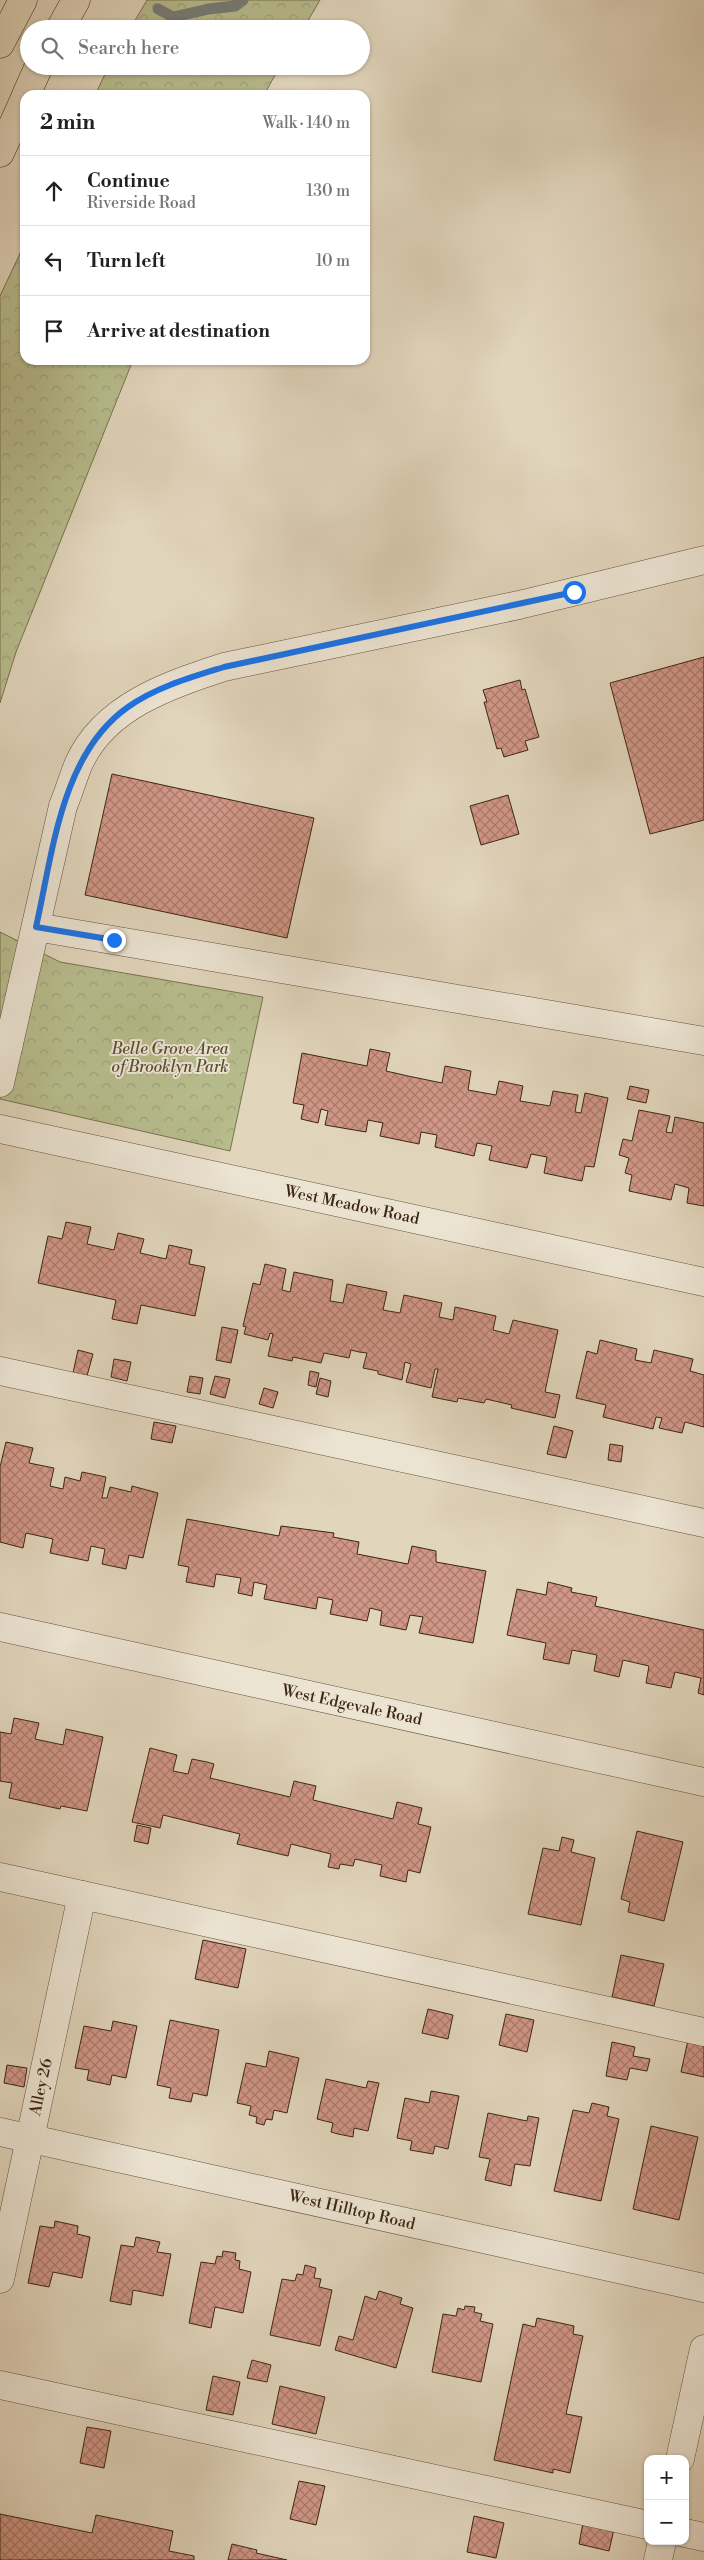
<!DOCTYPE html>
<meta charset="utf-8">
<style>
:root{--surface:#fff;--page:#f2f2f2;--text:#202124;--muted:#757577;--line:#e0e0e0}
body{margin:0;font-family:"Libre Bodoni",serif;background:var(--page);color:var(--text)}
.controls{position:absolute;right:15px;bottom:15px;display:grid;overflow:hidden;border-radius:10px;box-shadow:0 1px 4px #0004}
.controls button{width:45px;height:45px;display:grid;place-items:center;padding:0;border:0;border-bottom:1px solid var(--line);background:var(--surface);color:var(--text);font:25px sans-serif}
.stop{position:absolute;width:15px;height:15px;margin:-11px;border:4px solid #1a73e8;border-radius:50%;background:#fff}
.stop.end{background:#1a73e8;border-color:#fff;box-shadow:0 1px 5px #0008}
.list{margin:0;padding:0;list-style:none}
h2{display:flex;justify-content:space-between;align-items:center;height:65px;margin:0;padding:0 20px;font-size:21px}
h2 small{font-size:16px;font-weight:400;color:var(--muted)}
.list li{display:grid;grid-template-columns:32px 1fr auto;gap:15px;align-items:center;box-sizing:border-box;height:70px;padding:0 20px;border-top:1px solid var(--line)}
.list b{display:block;font-size:19px;white-space:nowrap}
.list p{margin:0;font-size:16px;white-space:nowrap;color:var(--muted)}
.list em{font-size:16px;font-style:normal;color:var(--muted)}
.icon{flex:none;width:28px;height:28px;fill:none;stroke:currentColor;stroke-width:2;stroke-linecap:round;stroke-linejoin:round}
.map{position:relative;flex:none;width:704px;height:2560px;overflow:hidden}
.search{position:absolute;background:var(--surface);box-shadow:0 1px 4px #0004;left:20px;top:20px;width:350px;height:55px;display:flex;align-items:center;gap:12px;box-sizing:border-box;padding:0 18px;border-radius:28px;color:var(--muted);font-size:19px}
.panel{position:absolute;background:var(--surface);box-shadow:0 1px 4px #0004;left:20px;top:90px;width:350px;height:275px;border-radius:15px}
.map>svg:first-child{display:block}
</style>
<div class="map">
<svg width="704" height="2560" viewBox="0 0 704 2560">
<defs>
<pattern id="forest-crowns" width="20" height="18" patternUnits="userSpaceOnUse" patternTransform="scale(1.25)"><rect width="20" height="18" fill="#b7bc8d"/><path d="M2 6a3 3 0 1 1 6 0M12 15a3 3 0 1 1 6 0" fill="none" stroke="#9ea179"/></pattern>
<pattern id="building-cross-hatch" width="8" height="8" patternUnits="userSpaceOnUse" patternTransform="scale(1.25)"><rect width="8" height="8" fill="#d09686"/><path d="M0 0l8 8M0 8l8-8" fill="none" stroke="#aa7a6c"/></pattern>
</defs>
<rect width="100%" height="100%" fill="#e1d5bc"/>
<filter id="stains"><feTurbulence type="fractalNoise" baseFrequency=".004" numOctaves="4"/><feColorMatrix values="0 0 0 0 .2 0 0 0 0 .09 0 0 0 0 .02 0 0 0 .5 -.17"/></filter>
<radialGradient id="worn" r=".72"><stop offset=".6" stop-color="#630" stop-opacity="0"/><stop offset="1" stop-color="#630" stop-opacity=".3"/></radialGradient>
<g fill="url(#forest-crowns)" stroke="#7a7150">
<polygon points="147,0 320,0 303,29 130,29"/>
<polygon points="109,66 280,66 264,95 95,95"/>
<polygon points="25,243 25,360 133,360 16,652 0,703 0,296"/>
<polygon points="0,932 60,962 263,997 230,1151 0,1099"/>
</g>
<g fill="none" stroke-linecap="round" stroke-linejoin="round">
<polyline stroke="#757c78" stroke-width="11" points="158,9 173,17 209,9 235,6 243,0"/>
</g>
<g fill="url(#building-cross-hatch)" stroke="#3d2612">
<polygon points="704,657 704,820 650,834 610,683"/>
<polygon points="520,680 522,690 525,689 539,737 525,741 528,750 504,757 501,748 497,749 484,702 487,702 483,690"/>
<polygon points="112,774 314,818 287,938 85,895"/>
<polygon points="508,795 519,834 481,845 470,806"/>
<polygon points="370,1049 390,1053 386,1071 408,1076 442,1083 445,1066 471,1071 468,1090 496,1095 499,1081 523,1086 520,1101 550,1106 553,1091 578,1095 575,1112 581,1113 585,1093 608,1098 594,1167 585,1166 582,1181 544,1173 547,1157 531,1154 527,1168 489,1160 492,1146 477,1143 474,1156 435,1147 437,1135 421,1132 419,1144 380,1136 383,1123 368,1120 366,1132 325,1125 328,1111 321,1109 318,1123 301,1119 304,1105 293,1103 302,1053 367,1066"/>
<polygon points="630,1086 649,1090 646,1103 627,1099"/>
<polygon points="639,1110 670,1116 666,1132 672,1133 675,1117 704,1123 704,1206 687,1203 689,1188 675,1184 671,1200 629,1191 632,1175 625,1173 629,1158 619,1155 623,1139 632,1141"/>
<polygon points="66,1222 91,1227 87,1244 114,1250 118,1233 144,1239 140,1253 166,1259 169,1245 192,1250 189,1264 205,1267 195,1316 141,1305 137,1324 112,1319 116,1300 38,1283 48,1236 62,1239"/>
<polygon points="265,1264 286,1269 282,1290 290,1292 294,1272 333,1280 330,1301 343,1303 347,1284 387,1292 383,1310 400,1313 404,1295 442,1303 439,1317 453,1320 455,1307 496,1316 493,1330 509,1334 513,1320 558,1330 545,1392 560,1395 555,1418 511,1408 512,1405 486,1399 484,1403 458,1398 457,1402 432,1397 438,1369 435,1369 431,1388 406,1382 411,1364 405,1362 402,1380 378,1374 378,1371 363,1368 367,1353 359,1352 351,1350 349,1358 324,1353 321,1363 293,1357 292,1361 268,1356 273,1334 270,1333 268,1340 244,1334 246,1327 243,1326 253,1283 260,1285"/>
<polygon points="222,1327 238,1330 231,1363 216,1360"/>
<polygon points="600,1340 637,1349 635,1360 651,1363 654,1350 693,1359 690,1371 704,1375 704,1427 685,1422 682,1433 659,1428 662,1418 656,1417 653,1429 603,1417 606,1405 576,1398 587,1351 597,1354"/>
<polygon points="78,1350 93,1354 87,1376 73,1373"/>
<polygon points="114,1359 131,1362 127,1381 111,1377"/>
<polygon points="310,1371 319,1373 316,1387 308,1385"/>
<polygon points="190,1376 203,1378 200,1394 187,1392"/>
<polygon points="215,1376 230,1379 225,1398 210,1394"/>
<polygon points="320,1378 331,1381 328,1397 316,1394"/>
<polygon points="264,1388 278,1392 273,1408 259,1404"/>
<polygon points="154,1422 176,1426 172,1443 151,1439"/>
<polygon points="554,1426 573,1431 566,1458 547,1454"/>
<polygon points="6,1442 33,1448 29,1463 54,1468 50,1486 63,1489 65,1477 80,1481 82,1472 106,1477 102,1498 107,1498 110,1487 131,1492 132,1486 158,1493 143,1558 129,1555 126,1569 102,1564 105,1549 91,1546 88,1561 50,1553 53,1539 26,1533 23,1548 0,1542 0,1467"/>
<polygon points="610,1444 623,1446 621,1462 608,1460"/>
<polygon points="187,1519 279,1536 281,1526 334,1533 333,1537 359,1542 357,1554 408,1564 412,1546 436,1551 436,1562 486,1571 473,1643 419,1633 423,1617 410,1615 406,1630 380,1625 382,1611 370,1608 367,1621 330,1614 333,1600 318,1597 316,1609 264,1599 267,1585 254,1582 252,1596 238,1593 241,1578 216,1574 214,1587 186,1582 189,1567 178,1565"/>
<polygon points="548,1582 572,1588 571,1592 597,1597 595,1606 704,1630 704,1695 698,1693 701,1678 675,1672 671,1688 646,1683 649,1666 623,1660 619,1677 594,1671 597,1655 572,1650 569,1664 543,1659 546,1643 507,1635 517,1589 546,1595"/>
<polygon points="14,1718 39,1723 35,1739 63,1745 66,1729 103,1737 87,1811 61,1806 60,1809 9,1798 12,1783 0,1781 0,1732 11,1734"/>
<polygon points="150,1748 177,1755 173,1771 188,1774 192,1759 207,1762 214,1764 210,1778 290,1797 294,1781 316,1786 313,1800 393,1819 397,1802 422,1808 418,1824 431,1827 420,1873 408,1870 406,1882 380,1876 382,1865 355,1859 353,1866 340,1864 339,1869 328,1867 331,1854 291,1844 288,1856 237,1844 240,1834 163,1815 160,1828 132,1822"/>
<polygon points="137,1825 151,1828 148,1844 134,1841"/>
<polygon points="637,1831 683,1842 664,1921 628,1912 630,1902 621,1899"/>
<polygon points="562,1837 574,1840 571,1852 595,1858 581,1925 528,1914 543,1848 559,1851"/>
<polygon points="203,1940 246,1949 238,1988 195,1979"/>
<polygon points="621,1955 664,1964 654,2006 612,1997"/>
<polygon points="428,2009 453,2015 448,2039 422,2033"/>
<polygon points="506,2014 534,2020 527,2052 499,2045"/>
<polygon points="170,2020 219,2030 207,2096 193,2093 191,2102 169,2098 171,2088 157,2085"/>
<polygon points="113,2021 137,2026 126,2078 112,2075 110,2085 87,2080 89,2070 75,2068 84,2026 111,2031"/>
<polygon points="688,2040 704,2043 704,2077 681,2072"/>
<polygon points="612,2042 635,2047 633,2056 650,2059 647,2071 630,2068 627,2080 606,2076"/>
<polygon points="269,2051 299,2058 287,2113 274,2110 272,2120 266,2119 264,2125 256,2123 257,2117 249,2115 251,2106 237,2103 246,2063 266,2067"/>
<polygon points="7,2065 27,2068 24,2087 4,2083"/>
<polygon points="326,2079 366,2088 368,2081 379,2083 368,2131 354,2128 353,2137 338,2134 331,2132 333,2123 317,2119"/>
<polygon points="431,2091 459,2096 448,2149 435,2146 433,2154 410,2150 412,2141 397,2138 405,2098 429,2103"/>
<polygon points="592,2103 609,2107 607,2116 619,2119 601,2201 554,2191 573,2110 589,2113"/>
<polygon points="488,2113 527,2121 528,2116 539,2118 530,2166 515,2164 511,2186 485,2180 490,2159 479,2157"/>
<polygon points="651,2126 698,2137 679,2220 633,2209"/>
<polygon points="55,2221 78,2226 77,2234 90,2237 82,2278 53,2272 49,2287 28,2283 40,2226 54,2228"/>
<polygon points="136,2237 160,2242 157,2252 171,2254 163,2296 133,2290 131,2305 110,2301 121,2245 134,2247"/>
<polygon points="223,2251 236,2253 235,2260 240,2261 239,2269 251,2272 243,2313 215,2307 211,2328 189,2323 201,2262 215,2264 217,2256 222,2257"/>
<polygon points="305,2265 316,2268 314,2278 321,2279 319,2287 332,2290 320,2346 270,2335 282,2279 295,2281 297,2274 303,2275"/>
<polygon points="379,2291 402,2298 400,2304 413,2308 396,2368 335,2350 339,2336 353,2340 365,2296 376,2300"/>
<polygon points="465,2306 475,2307 474,2312 482,2314 480,2321 493,2324 481,2382 432,2372 443,2314 456,2316 458,2308 464,2310"/>
<polygon points="537,2318 574,2326 573,2334 583,2336 566,2414 582,2417 570,2473 553,2469 553,2473 494,2460 523,2324 535,2327"/>
<polygon points="252,2360 271,2365 267,2382 247,2378"/>
<polygon points="213,2376 240,2382 233,2415 206,2410"/>
<polygon points="280,2386 325,2397 316,2434 272,2424"/>
<polygon points="87,2427 111,2431 104,2468 80,2463"/>
<polygon points="299,2481 325,2486 316,2525 290,2519"/>
<polygon points="0,2514 92,2533 96,2515 173,2531 169,2551 194,2556 194,2560 0,2560"/>
<polygon points="474,2516 504,2523 496,2558 467,2552"/>
<polygon points="583,2523 614,2529 609,2551 579,2544"/>
<polygon points="232,2544 257,2550 256,2553 287,2560 228,2560"/>
</g>
<g fill="none" stroke-linecap="round" stroke-linejoin="round">
<defs>
<g id="minor">
<polyline points="36,927 704,1041"/>
<path d="M0,1083L63,806C69,792 73,777 79,763C105,706 169,685 224,667L519,605L704,560"/>
<polyline points="0,1129 704,1282"/>
<polyline points="0,1371 704,1523"/>
<polyline points="0,1627 704,1782"/>
<polyline points="0,1877 704,2032"/>
<polyline points="0,2132 704,2288"/>
<polyline points="0,2279 82,1895"/>
<polyline points="0,2385 648,2525"/>
<polyline points="680,2459 704,2349"/>
<polyline points="685,2533 704,2537"/>
<polyline points="658,2560 662,2541"/>
</g>
<g id="highway">
<polyline points="60,29 76,0"/>
<polyline points="0,44 23,0"/>
<polyline points="26,95 39,66"/>
<polyline points="0,153 25,98"/>
</g>
</defs>
<use href="#minor" stroke="#66523c" stroke-width="29"/>
<use href="#highway" stroke="#3d2612" stroke-width="29"/>
<use href="#minor" stroke="#ece4d3" stroke-width="28"/>
<use href="#highway" stroke="#e1d5bc" stroke-width="28"/>
</g>
<g fill="none" stroke-linecap="round" stroke-linejoin="round">
<path stroke="#1a73e8" stroke-width="6" d="M114,940L36,927C53,852 61,754 128,707C156,687 192,677 224,667L574,592"/>
</g>
<g text-anchor="middle" dominant-baseline="central" stroke-width="4" stroke-linejoin="round" paint-order="stroke">
<g font-size="16" font-style="italic" fill="#5c4c31" stroke="#ece4d3">
<text x="170" y="1049">Belle Grove Area<tspan x="170" dy="18">of Brooklyn Park</tspan></text>
</g>
<g font-size="16" fill="#3d2612" stroke="#ece4d3">
<text transform="translate(352 1205) rotate(12)">West Meadow Road</text>
<text transform="translate(352 1705) rotate(12)">West Edgevale Road</text>
<text transform="translate(41 2087) rotate(-78)">Alley 26</text>
<text transform="translate(352 2210) rotate(13)">West Hilltop Road</text>
</g>
</g>
<rect width="100%" height="100%" filter="url(#stains)"/>
<rect width="100%" height="100%" fill="url(#worn)"/>
</svg>
<div class="controls">
<button>+</button>
<button>−</button>
</div>
<div class="stop" style="left:574px;top:592px"></div>
<div class="stop end" style="left:114px;top:940px"></div>
<div class="search"><svg class="icon" aria-label="search" viewBox="0 0 24 24"><circle cx="10" cy="10" r="6"/><path d="M15 15l6 6"/></svg>Search here</div>
<section class="panel">
<h2>2 min<small>Walk · 140 m</small></h2>
<ul class="list">
<li><svg class="icon" aria-label="ahead" viewBox="0 0 24 24"><path d="M12 20V5M6 11l6-6 6 6"/></svg><div><b>Continue</b><p>Riverside Road</p></div><em>130 m</em></li>
<li><svg class="icon" aria-label="left" viewBox="0 0 24 24"><path d="M17 20v-9H6M10 6l-5 5 5 5"/></svg><div><b>Turn left</b></div><em>10 m</em></li>
<li><svg class="icon" aria-label="arrive" viewBox="0 0 24 24"><path d="M6 21V4h12l-3 4 3 4H6"/></svg><div><b>Arrive at destination</b></div></li>
</ul>
</section>
</div>
